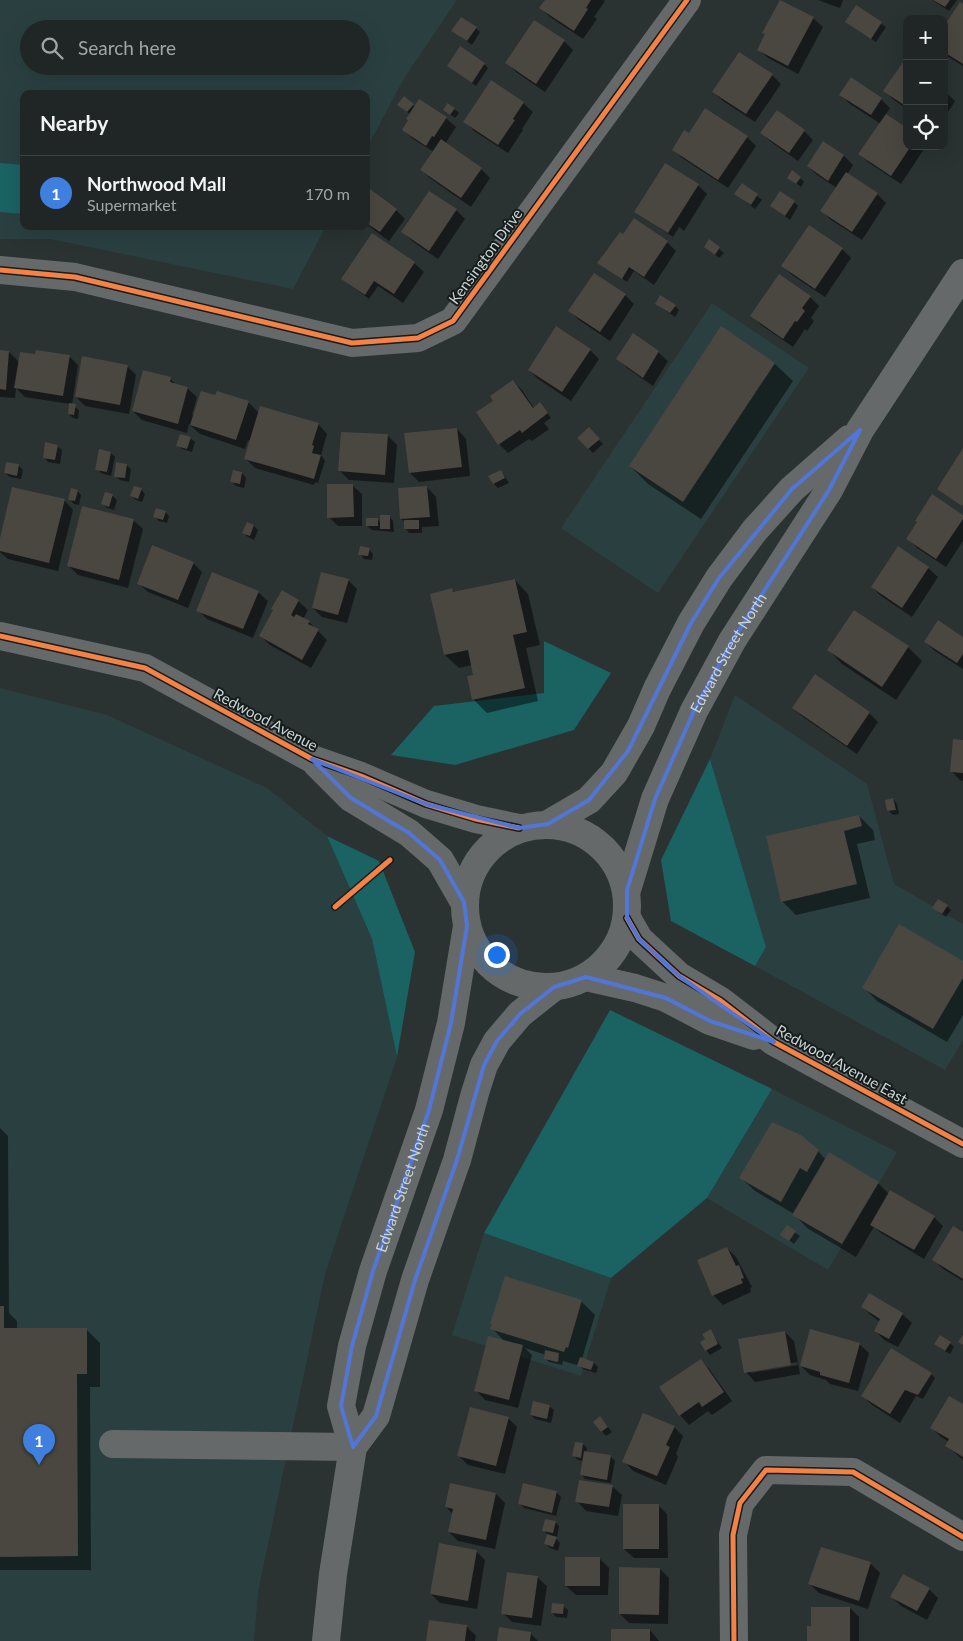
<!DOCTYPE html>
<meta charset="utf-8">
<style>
:root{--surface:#202626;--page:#2d3232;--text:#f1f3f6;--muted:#a2a5a7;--line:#3d4343;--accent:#0b8043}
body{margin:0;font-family:Lato,sans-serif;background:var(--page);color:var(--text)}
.controls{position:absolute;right:15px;top:15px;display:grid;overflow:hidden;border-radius:10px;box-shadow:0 5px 20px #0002}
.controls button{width:45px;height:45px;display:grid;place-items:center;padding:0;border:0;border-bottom:1px solid var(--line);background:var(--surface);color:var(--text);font:25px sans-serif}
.you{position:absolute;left:496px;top:954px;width:18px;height:18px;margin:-12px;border:4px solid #fff;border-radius:50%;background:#1a73e8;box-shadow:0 0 0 8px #1a73e833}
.badge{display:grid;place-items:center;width:32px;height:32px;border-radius:50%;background:var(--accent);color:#fff;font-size:16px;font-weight:700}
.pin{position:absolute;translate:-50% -41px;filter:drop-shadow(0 1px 2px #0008)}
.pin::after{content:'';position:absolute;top:26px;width:18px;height:15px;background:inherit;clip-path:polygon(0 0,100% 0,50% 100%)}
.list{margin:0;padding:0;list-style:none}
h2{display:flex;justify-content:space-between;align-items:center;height:65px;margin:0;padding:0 20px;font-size:21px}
h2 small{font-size:16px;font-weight:400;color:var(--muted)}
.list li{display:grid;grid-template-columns:32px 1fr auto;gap:15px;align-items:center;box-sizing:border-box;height:75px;padding:0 20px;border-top:1px solid var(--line)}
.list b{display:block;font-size:19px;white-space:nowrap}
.list p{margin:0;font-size:16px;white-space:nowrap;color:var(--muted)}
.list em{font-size:16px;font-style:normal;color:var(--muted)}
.icon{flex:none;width:28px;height:28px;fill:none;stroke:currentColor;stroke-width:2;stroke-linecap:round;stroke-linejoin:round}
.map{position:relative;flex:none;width:963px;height:1641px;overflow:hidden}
.search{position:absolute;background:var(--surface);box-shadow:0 5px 20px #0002;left:20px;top:20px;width:350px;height:55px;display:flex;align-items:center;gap:12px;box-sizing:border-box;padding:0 18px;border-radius:28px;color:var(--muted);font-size:19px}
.panel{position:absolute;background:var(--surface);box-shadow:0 5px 20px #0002;left:20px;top:90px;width:350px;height:140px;border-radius:10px}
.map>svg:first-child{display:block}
</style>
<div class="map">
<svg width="963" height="1641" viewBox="0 0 963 1641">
<rect width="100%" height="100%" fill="#2a3232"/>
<g fill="#2a4040" fill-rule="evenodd">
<path d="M0,0H457L403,80L366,150V94H24V226H326L293,289L50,239H0ZM29,29H361V66H29Z"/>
<polygon points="712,303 809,368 658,593 561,528"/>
<polygon points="0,688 107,715 267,788 327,836 372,939 397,1057 325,1274 258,1592 254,1641 0,1641"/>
<polygon points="735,695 867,784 894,884 963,924 963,1040 945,1070 755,966 766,947 710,759"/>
<polygon points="772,1089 897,1152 828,1270 707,1198"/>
<polygon points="484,1233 611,1278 581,1376 452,1335"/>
</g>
<g fill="#1b6263">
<polygon points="0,163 24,165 24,214 0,212"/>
<polygon points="544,641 611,673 574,730 455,765 391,755 434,706 544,693"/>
<polygon points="710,759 766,947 755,966 671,921 661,860"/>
<polygon points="327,836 379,861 415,952 397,1057 372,939"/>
<polygon points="610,1010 772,1089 707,1198 611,1278 484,1233"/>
</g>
<g fill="#0007" fill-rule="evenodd">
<polygon points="546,0 604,0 605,1 594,17 597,19 583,39 550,17 541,8"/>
<polygon points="818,0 843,0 840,8"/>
<polygon points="932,0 957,0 949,11"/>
<polygon points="963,5 963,66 944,54 944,28"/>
<polygon points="856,7 886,27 876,42 846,22"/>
<polygon points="813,18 823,27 798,74 768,58 758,49"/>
<polygon points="476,28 480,32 472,45 453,31"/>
<polygon points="564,41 573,50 545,92 516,72 507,63"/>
<polygon points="484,64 488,68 476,86 448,66"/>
<polygon points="907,65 907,109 894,100 885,91"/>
<polygon points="772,75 781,84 755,122 723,101 713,92"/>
<polygon points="492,82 523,103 533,112 522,129 523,130 508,153 474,131 465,121"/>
<polygon points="944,91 955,101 944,118"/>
<polygon points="841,95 881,99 890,108 885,115 907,146 926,146 901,184 869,163 860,154 881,124 850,104"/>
<polygon points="420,101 446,118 456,127 445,144 481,169 490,178 471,207 431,179 421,170 434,152 413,139 404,130 409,121 410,114 403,109 413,105 415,107"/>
<polygon points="448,104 459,113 455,118 444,110"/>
<polygon points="804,131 813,140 798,161 771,142 762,133"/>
<polygon points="689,135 747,137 756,146 728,188 682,158 673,149"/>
<polygon points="823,143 844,156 853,165 847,175 877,194 886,203 862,240 831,220 822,211 837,188 817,175 808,166"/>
<polygon points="788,178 800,178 804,182 801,187"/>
<polygon points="698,185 707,194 684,231 679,227 673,237 636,212"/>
<polygon points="742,185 762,200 755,209 736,194"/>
<polygon points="366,188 396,210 405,219 389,241 366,224"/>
<polygon points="429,192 456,210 465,219 438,259 412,241 403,232"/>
<polygon points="794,202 798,206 790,220 772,206"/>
<polygon points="624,236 667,242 676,251 654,285 634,271 627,282 598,262 608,248 609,250"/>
<polygon points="709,241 724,253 719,258 706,247"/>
<polygon points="842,249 851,258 825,297 792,275 783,266"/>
<polygon points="414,263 424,272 403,303 378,286 369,299 342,279"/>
<polygon points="625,295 634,304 610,341 579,320 570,311"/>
<polygon points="810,297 819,306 811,318 814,321 807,331 805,329 793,347 761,325 752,316"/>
<polygon points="656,304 675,306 679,310 675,317"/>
<polygon points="721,328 775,364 793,381 701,519 648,484 630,466"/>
<polygon points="590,350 599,359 571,401 538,379 529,370"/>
<polygon points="0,352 9,352 20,363 36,356 69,356 78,365 72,405 79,410 78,419 73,418 69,414 70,404 25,397 16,388 15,398 0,397"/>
<polygon points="658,352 668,361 653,386 627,368 618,359"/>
<polygon points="127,366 136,375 129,414 85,406 76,397"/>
<polygon points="170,379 177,385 187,388 197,397 192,415 248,402 259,413 318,424 327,434 321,455 325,461 318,483 315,482 314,485 255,468 245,458 250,441 248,440 245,449 200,434 189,424 187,433 142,420 133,411"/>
<polygon points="513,381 522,390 534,408 544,408 551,418 544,423 549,429 532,441 529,439 508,453 499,444 477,413 495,401"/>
<polygon points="457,429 466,439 470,476 419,482 410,473 405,434"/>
<polygon points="589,429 603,444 593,453 579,438"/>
<polygon points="387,435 397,445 394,483 349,480 340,471"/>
<polygon points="190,438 195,442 192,452 182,449 178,445"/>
<polygon points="57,446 62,450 60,464 48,462 44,457"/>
<polygon points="111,453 115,457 111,476 101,473 97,469"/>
<polygon points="18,465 23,470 21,479 10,477 5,473"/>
<polygon points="126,465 131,469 129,482 120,480 115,476"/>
<polygon points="501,471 509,483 498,488 494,484"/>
<polygon points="234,472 242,473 246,478 244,488 236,486 232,482"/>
<polygon points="352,485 362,494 362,526 338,526 329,517"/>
<polygon points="427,487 436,497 439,526 422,527 422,533 409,533 405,528 405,522 401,519"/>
<polygon points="141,489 145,494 142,502 136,500 131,496"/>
<polygon points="77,491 81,495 79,505 74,504 70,500"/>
<polygon points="106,493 113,496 117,500 114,510 107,508 102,503"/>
<polygon points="64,500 73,510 58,571 8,559 0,552 0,543"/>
<polygon points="165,512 169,516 167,523 159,521 155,516"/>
<polygon points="389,516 393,521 394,532 372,530 367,526 378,520 382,524"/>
<polygon points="963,517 963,541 946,567 917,548 908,538"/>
<polygon points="133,520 143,529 128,588 78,575 69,566"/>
<polygon points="247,524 254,526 258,530 254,540 248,537 244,533"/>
<polygon points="898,548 928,568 938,577 912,617 881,596 872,587"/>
<polygon points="369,549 373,554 372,560 364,559 360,554"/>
<polygon points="193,563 202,572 188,608 148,592 138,583"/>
<polygon points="348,580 357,589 347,623 322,617 313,608"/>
<polygon points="515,580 528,594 540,645 526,648 538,701 487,713 473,699 475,676 472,665 459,668 445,655 452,590 455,593"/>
<polygon points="258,592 268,601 253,638 207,619 198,610"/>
<polygon points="298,601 308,610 303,619 309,622 327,640 311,668 270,645 261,636"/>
<polygon points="855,611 908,647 922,661 896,700 842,664 829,650"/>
<polygon points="963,638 963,669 935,651 925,642"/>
<polygon points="793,708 869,713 878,722 857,754 803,717"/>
<polygon points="963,742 963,781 960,780 951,771"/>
<polygon points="893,799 897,804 899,814 893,815 889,811"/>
<polygon points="859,816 873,830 875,840 857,844 870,898 796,915 782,901 767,837"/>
<polygon points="947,906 951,910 946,917 938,912"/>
<polygon points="963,963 963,1015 947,1042 877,1001 864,988"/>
<polygon points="0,1128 8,1136 9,1313 17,1321 17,1330 86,1329 100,1343 100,1387 90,1387 91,1570 0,1570"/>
<polygon points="818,1151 826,1160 878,1183 889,1194 934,1217 943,1226 924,1259 881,1233 874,1227 856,1257 807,1228 794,1214 755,1191 741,1178"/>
<polygon points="787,1227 800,1236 794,1244 782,1235"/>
<polygon points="963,1233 963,1281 943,1269 934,1260"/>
<polygon points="727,1248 736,1257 752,1287 750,1288 751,1292 723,1305 713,1295"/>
<polygon points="581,1301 595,1315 582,1359 594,1363 598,1367 596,1373 583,1369 577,1364 577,1365 563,1361 562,1365 549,1362 545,1358 546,1355 525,1348 532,1355 518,1408 485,1400 476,1390 505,1342 492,1328 493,1325 491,1324"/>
<polygon points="862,1307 902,1314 912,1323 898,1347 884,1340 875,1330 880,1322 872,1316"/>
<polygon points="710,1331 722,1348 710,1355 706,1350"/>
<path d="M785,1332L794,1341L800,1374L755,1382L746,1372ZM797,1362L798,1365L751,1373V1371Z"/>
<polygon points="950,1343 954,1347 950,1354 940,1348"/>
<polygon points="859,1344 869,1353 858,1391 830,1384 826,1380 810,1375 801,1366"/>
<polygon points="701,1361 710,1370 732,1401 712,1415 708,1411 689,1425 680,1415"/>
<polygon points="931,1374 935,1378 923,1399 916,1396 900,1423 872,1405 863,1396"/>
<polygon points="549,1406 554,1410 551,1423 535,1419 531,1415"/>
<polygon points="963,1406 963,1460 947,1446 949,1442 941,1437 932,1428"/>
<polygon points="508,1418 517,1427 505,1474 468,1465 459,1456"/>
<polygon points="594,1422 604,1422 612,1432 606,1436"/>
<polygon points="674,1427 683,1436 676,1454 678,1457 666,1485 633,1471 624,1461"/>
<polygon points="583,1444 587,1448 586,1453 611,1457 615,1461 611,1483 585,1479 581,1474 583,1461 578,1460 574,1456"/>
<polygon points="612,1486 622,1495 618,1516 586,1511 577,1501"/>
<polygon points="556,1492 561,1497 556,1516 524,1508 520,1504"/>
<polygon points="496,1494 505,1503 495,1549 458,1541 449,1532 453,1514 446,1507"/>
<polygon points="658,1505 667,1514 668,1558 634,1558 624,1549"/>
<polygon points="555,1522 559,1526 557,1537 554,1536 560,1543 558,1551 550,1548 545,1544 548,1535 544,1531"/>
<polygon points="821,1549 871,1564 880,1573 868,1609 819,1593 810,1584"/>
<polygon points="476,1551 485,1560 477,1609 440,1603 431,1594"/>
<polygon points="599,1558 609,1568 608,1595 576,1595 566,1586"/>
<polygon points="660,1569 669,1578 668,1624 629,1623 620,1614"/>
<polygon points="537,1577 547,1586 541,1626 512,1622 503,1613"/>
<polygon points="929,1589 938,1598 927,1620 901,1606 892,1597"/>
<polygon points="563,1606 568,1610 567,1618 556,1617 552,1612"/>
<polygon points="850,1608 859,1617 859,1641 808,1641 812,1627"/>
<polygon points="467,1627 476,1636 475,1641 427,1641"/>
<polygon points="500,1629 531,1634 538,1641 498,1641"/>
<polygon points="650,1630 659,1641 612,1641"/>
</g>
<g fill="#4a4640">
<polygon points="545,0 591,0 586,8 588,9 574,31 539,8"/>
<polygon points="780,0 814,17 788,66 757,50 765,34 762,33"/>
<polygon points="933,0 950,0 945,7"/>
<polygon points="960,2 963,4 963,64 944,52 944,26"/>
<polygon points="856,5 882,22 871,39 845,22"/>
<polygon points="461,17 477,27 467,41 451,31"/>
<polygon points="534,20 565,40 536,84 505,63"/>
<polygon points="460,46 485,63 472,83 447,66"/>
<polygon points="739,52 773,74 746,114 712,92"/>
<polygon points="903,62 907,64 907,107 883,91"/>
<polygon points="851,77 882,98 871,115 839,95"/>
<polygon points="491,80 524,102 513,119 515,120 498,145 463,122"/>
<polygon points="404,96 414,104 407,112 397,105"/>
<polygon points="419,99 447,117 434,137 432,136 426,146 402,130 408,120 406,119"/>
<polygon points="447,103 455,108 450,115 443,110"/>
<polygon points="705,108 748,136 718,180 672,150 684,130 689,133"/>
<polygon points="777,110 805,130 789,153 760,133"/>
<polygon points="886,114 907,128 907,146 911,146 891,176 858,154"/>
<polygon points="441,139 482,168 461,198 420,170"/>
<polygon points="823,141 844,155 828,181 807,166"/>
<polygon points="665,163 699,184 668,233 634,212"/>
<polygon points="792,170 801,177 796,184 787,178"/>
<polygon points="846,172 878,193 852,232 820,211"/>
<polygon points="742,183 758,194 751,205 734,194"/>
<polygon points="366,186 397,209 380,232 366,223"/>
<polygon points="429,191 457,209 429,251 401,232"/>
<polygon points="780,191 795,201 785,216 770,206"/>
<polygon points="634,218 668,241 644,277 629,267 622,279 597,263 620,232 623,234"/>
<polygon points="809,225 843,248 815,289 781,266"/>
<polygon points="372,233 415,262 394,294 374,281 365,295 341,279"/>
<polygon points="709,239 720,247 715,255 704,247"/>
<polygon points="594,273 626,294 600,332 568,311"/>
<polygon points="779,274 811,296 802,308 805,311 797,322 795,321 783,339 750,316"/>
<polygon points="660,295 676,305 670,313 655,304"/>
<polygon points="556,326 591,349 562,392 528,370"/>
<polygon points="721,326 775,363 683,502 629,466"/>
<polygon points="633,333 659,351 643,378 616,359"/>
<polygon points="0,350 9,351 6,390 0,389"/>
<polygon points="36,350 70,355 63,396 14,388 20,352 35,354"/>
<polygon points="82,356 128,365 120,405 75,397"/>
<polygon points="143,370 171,377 170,382 188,387 178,424 132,411"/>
<polygon points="513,380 533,408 540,402 548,413 522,433 520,430 498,445 476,412 493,401 490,396"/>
<polygon points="201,391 215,395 217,391 249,401 236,440 190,425"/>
<polygon points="69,403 76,404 74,415 68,414"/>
<polygon points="260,406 319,423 312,445 314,446 312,453 321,455 314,479 244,459"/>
<polygon points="589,427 600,439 588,449 577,438"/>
<polygon points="457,428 462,467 409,473 404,433"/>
<polygon points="341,432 388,434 385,475 338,471"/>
<polygon points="180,434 191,437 187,449 176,446"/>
<polygon points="45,442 58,445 55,460 43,458"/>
<polygon points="963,448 963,504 962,506 937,489"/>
<polygon points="99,449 111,452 107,472 95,470"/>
<polygon points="6,462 19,464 17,476 4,473"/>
<polygon points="116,462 127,464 125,478 114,477"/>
<polygon points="233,470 242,472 240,484 230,482"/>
<polygon points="501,470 505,478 493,484 488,476"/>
<polygon points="327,484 353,484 354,517 327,518"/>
<polygon points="134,486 142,488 138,499 130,496"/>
<polygon points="427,486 430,517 400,519 398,488"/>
<polygon points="12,487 65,499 49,563 0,551 0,538"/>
<polygon points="71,488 78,490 75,501 68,500"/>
<polygon points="105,492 113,494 109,507 101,504"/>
<polygon points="932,494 963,515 963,519 936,559 906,539 917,522 915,521"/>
<polygon points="82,506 134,519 119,580 67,566"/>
<polygon points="156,508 166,511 163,520 153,517"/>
<rect x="380" y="515" width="10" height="14"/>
<rect x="366" y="518" width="12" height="8"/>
<rect x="404" y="520" width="15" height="9"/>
<polygon points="247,522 254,525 250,536 242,533"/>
<polygon points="152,545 194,562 178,600 137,584"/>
<polygon points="360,546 370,548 368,556 358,555"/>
<polygon points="898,546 929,567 902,608 871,587"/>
<polygon points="212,572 259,591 243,629 196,611"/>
<polygon points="321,572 349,579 338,615 312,608"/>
<polygon points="515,579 527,632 513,635 525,688 472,700 467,676 473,675 468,650 444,655 430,594 452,588 453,592"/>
<polygon points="282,590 299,600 291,615 294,617 296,614 310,621 308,624 319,629 302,660 259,636 273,610 271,609"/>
<polygon points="854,610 909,646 882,687 827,650"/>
<polygon points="938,620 963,637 963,654 957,663 924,642"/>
<polygon points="815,674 870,712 847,746 792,708"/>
<polygon points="953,739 963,740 963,773 950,772"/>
<polygon points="893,798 896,810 887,811 885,800"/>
<polygon points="859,815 862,826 844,831 857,884 781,902 766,836"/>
<polygon points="938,899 948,905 942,914 932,908"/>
<polygon points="899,924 963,961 963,978 933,1029 862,988"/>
<polygon points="772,1122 801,1135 819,1150 807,1172 800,1168 781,1202 739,1178"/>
<polygon points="829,1152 879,1182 842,1244 792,1215"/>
<polygon points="890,1190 935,1216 914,1250 870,1225"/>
<polygon points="787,1225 796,1231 789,1241 780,1235"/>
<polygon points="953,1226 963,1232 963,1279 932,1260"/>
<polygon points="727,1247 736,1266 739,1265 744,1278 741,1279 743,1283 712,1296 697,1260"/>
<polygon points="505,1276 582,1300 568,1348 566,1347 564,1352 490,1329 492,1324 490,1324"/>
<polygon points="869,1293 903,1313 889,1339 874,1331 880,1319 861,1307"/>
<polygon points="0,1306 4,1306 4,1328 87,1328 87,1374 77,1374 78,1556 0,1557"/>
<polygon points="711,1329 718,1344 705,1351 700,1342 705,1339 702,1334"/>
<polygon points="810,1329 860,1343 849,1383 820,1375 820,1372 800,1366"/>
<polygon points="785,1331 791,1365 744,1373 738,1339"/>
<polygon points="940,1335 951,1342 945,1351 934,1344"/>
<polygon points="963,1335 963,1345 958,1342"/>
<polygon points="488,1336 523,1345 509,1400 474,1391"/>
<polygon points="891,1348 932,1373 918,1395 905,1390 890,1414 861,1396"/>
<polygon points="545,1350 559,1353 558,1362 544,1359"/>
<polygon points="580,1357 594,1362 591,1370 577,1366"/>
<polygon points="701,1359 724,1392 702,1407 699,1402 679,1416 659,1387"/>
<polygon points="949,1396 963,1404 963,1457 945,1446 949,1439 930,1428"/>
<polygon points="533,1401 550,1405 547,1419 530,1415"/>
<polygon points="470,1407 509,1417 496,1466 457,1456"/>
<polygon points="643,1413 675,1426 666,1445 670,1447 657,1476 622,1462"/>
<polygon points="600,1416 608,1427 601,1432 593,1422"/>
<polygon points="575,1442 583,1443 581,1458 572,1456"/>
<polygon points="584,1451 611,1455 607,1480 580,1475"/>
<polygon points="579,1480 613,1485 609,1507 575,1502"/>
<polygon points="450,1483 496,1493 486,1540 448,1532 453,1509 445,1507"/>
<polygon points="523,1483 557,1491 552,1513 518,1504"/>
<rect x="623" y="1504" width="36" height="45"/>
<polygon points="545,1519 556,1521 553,1533 542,1531"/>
<polygon points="547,1534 557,1537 553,1547 544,1544"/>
<polygon points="439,1543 477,1550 468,1601 430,1594"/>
<polygon points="821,1547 871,1562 859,1601 808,1584"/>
<rect x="565" y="1557" width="35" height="29"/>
<polygon points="619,1567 660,1568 659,1615 619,1614"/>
<polygon points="507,1572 538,1576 532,1618 501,1614"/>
<polygon points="903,1574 930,1588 917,1611 890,1597"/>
<polygon points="552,1603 564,1604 563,1614 551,1613"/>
<polygon points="811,1607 850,1607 850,1641 807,1641 807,1626 811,1626"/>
<polygon points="429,1620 467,1625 465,1641 426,1641"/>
<polygon points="499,1627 531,1632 530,1641 497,1641"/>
<rect x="611" y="1629" width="39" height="12"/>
</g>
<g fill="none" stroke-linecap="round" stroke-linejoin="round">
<g stroke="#666969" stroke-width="28">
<polyline points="0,270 75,277 352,343 418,338 453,321 687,0"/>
<polyline points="0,636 145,668 312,759 361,776 426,804 476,819 519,828"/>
<polyline points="317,764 351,798 409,833 440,860 464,902"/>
<polyline points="627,918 639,939 679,976 721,1001 774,1042 963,1144"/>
<polyline points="586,977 635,988 666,998 710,1021 754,1036"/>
<polyline points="113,1444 353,1447"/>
<polyline points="734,1641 733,1535 740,1503 766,1470 853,1472 963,1537"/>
</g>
<g stroke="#656969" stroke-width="28">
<polyline points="548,824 589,800 614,773 641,726 657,689 691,623 719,578 755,530 792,489 849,439"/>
<circle cx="546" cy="906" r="81"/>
<path id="s1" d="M627,890L655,799L694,711L732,641L829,490L860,430L963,273"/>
<polyline points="353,1447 376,1416 415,1280 457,1160 475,1093 484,1065 497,1041 520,1014 554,987"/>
<path id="s2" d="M326,1641L333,1574L353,1447L341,1406L352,1346L373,1271L429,1110L451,1023L467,926"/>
</g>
<defs>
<g id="cycleway">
<polyline points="0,270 75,277 352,343 418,338 453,321 687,0"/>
<polyline points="0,636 145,668 312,759 361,776 426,804 476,819 519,828"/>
<polyline points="335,907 390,860"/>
<polyline points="627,918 639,939 679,976 721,1001 774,1042 963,1144"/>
<polyline points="734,1641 733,1535 740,1503 766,1470 853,1472 963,1537"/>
</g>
</defs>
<use href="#cycleway" stroke="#151c1c" stroke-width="8"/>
<use href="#cycleway" stroke="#f48246" stroke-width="5"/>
</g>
<path fill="none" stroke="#5276d7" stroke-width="4" stroke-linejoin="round" d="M860,430L829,490L732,641L694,711L655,799L627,890V918L639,939L679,976L774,1042L710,1021L666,998L586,977L554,987L520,1014L497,1041L484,1065L457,1160L415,1280L376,1416L353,1447L341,1406L352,1346L373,1271L429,1110L451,1023L467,926L464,902L440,860L409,833L351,798L312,759L426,804L519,828L548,824L589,800L628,751L691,623L719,578L792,489Z"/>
<g text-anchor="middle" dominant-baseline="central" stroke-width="4" stroke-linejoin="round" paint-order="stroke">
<g font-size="15" fill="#ccd5d5" stroke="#151c1c">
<text transform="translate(485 256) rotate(-54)">Kensington Drive</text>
<text stroke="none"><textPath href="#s1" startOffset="259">Edward Street North</textPath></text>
<text transform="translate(266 719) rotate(28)">Redwood Avenue</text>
<text transform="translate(842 1064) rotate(29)">Redwood Avenue East</text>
<text stroke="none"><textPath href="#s2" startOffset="466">Edward Street North</textPath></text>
</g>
</g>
</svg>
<div class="controls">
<button>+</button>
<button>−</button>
<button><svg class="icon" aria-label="locate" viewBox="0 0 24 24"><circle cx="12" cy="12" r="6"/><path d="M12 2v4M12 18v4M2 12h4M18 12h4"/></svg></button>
</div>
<div class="you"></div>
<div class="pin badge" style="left:39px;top:1465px;background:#3f7fe0">1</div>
<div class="search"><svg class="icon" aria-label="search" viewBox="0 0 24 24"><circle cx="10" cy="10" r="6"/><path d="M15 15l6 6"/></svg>Search here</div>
<section class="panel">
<h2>Nearby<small></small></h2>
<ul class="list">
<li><span class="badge" style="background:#3f7fe0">1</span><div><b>Northwood Mall</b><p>Supermarket</p></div><em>170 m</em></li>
</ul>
</section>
</div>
